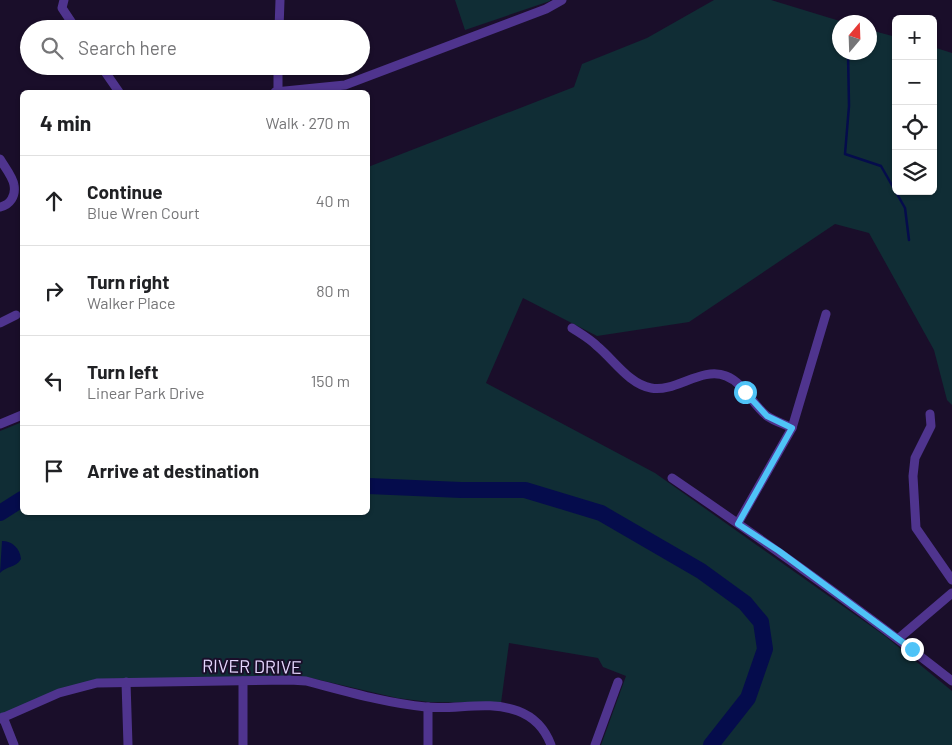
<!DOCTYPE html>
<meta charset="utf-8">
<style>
:root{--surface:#fff;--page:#f2f2f2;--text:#202124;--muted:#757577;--line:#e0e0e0}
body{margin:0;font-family:Barlow,sans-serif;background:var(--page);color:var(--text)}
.controls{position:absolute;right:15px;top:15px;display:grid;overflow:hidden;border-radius:8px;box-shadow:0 1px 4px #0004}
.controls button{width:45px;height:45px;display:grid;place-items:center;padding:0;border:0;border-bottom:1px solid var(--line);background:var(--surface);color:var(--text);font:25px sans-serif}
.compass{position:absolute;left:832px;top:15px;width:45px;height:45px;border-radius:50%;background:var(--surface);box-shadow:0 1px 4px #0004;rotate:19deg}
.stop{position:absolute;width:15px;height:15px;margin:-11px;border:4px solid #4fc3f7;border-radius:50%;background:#fff}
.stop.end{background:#4fc3f7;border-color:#fff;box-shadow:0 1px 5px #0008}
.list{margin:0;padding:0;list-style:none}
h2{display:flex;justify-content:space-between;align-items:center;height:65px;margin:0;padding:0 20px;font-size:21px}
h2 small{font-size:16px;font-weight:400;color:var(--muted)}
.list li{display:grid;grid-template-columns:32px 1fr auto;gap:15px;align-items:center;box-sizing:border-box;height:90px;padding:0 20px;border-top:1px solid var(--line)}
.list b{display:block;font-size:19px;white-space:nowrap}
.list p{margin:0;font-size:16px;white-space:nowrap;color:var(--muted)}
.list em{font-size:16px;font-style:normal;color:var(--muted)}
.icon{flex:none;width:28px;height:28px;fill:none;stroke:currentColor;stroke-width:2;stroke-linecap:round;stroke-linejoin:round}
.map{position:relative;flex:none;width:952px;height:745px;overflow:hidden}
.search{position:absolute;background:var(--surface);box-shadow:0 1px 4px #0004;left:20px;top:20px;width:350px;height:55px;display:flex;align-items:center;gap:12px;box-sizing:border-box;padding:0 18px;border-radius:28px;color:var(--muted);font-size:19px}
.panel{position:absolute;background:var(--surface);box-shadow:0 1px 4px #0004;left:20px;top:90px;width:350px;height:425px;border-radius:8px}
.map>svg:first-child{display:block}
</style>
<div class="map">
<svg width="952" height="745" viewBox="0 0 952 745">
<rect width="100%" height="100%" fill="#1a0e2a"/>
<g fill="#102d35">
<polygon points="455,0 550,0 550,1 465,30"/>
<polygon points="714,0 771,0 843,22 840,22 840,52 870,52 870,30 896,37 896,191 933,191 933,47 952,53 952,405 947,400 934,350 869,233 835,224 689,322 597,336 523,298 486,383 655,473 885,636 952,691 952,745 601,745 626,676 603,667 598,658 509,643 501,703 429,702 397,698 307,677 99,679 0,715 0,431 22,422 22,512 368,512 368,167 574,87 582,64 647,38"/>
</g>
<path fill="#050c4c" d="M2,541C12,541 20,548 21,559C16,568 6,566 0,573Z"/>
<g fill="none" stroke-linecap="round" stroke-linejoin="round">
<polyline stroke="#050c4c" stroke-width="2.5" points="848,53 849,106 845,154 881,166 905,208 909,240"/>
<g stroke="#050c4c" stroke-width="16">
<polyline points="368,486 461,490 525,490 601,513 701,571 745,603 761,622 765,649 748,698 711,745"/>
<polyline points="0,513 22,499"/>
</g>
<g stroke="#4f348e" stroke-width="9">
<polyline points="64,0 62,8 76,29"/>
<polyline points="279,29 280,0"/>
<polyline points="101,66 119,92"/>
<polyline points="275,92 345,85 546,9 562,0"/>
<polyline points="278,92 278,66"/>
<path d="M0,159C4,166 13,177 14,185C16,196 10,205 0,207"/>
<polyline points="0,323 16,315"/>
<path d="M572,328C581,334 590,339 597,346C614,360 629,384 651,388C675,393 702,366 726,376C744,383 752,404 767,416C774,421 784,424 792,428"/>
<polyline points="930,414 931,426 915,458 913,476 916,528 952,580"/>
<polyline points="0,424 22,415"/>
<path d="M672,478C767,543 861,609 952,681"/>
<polyline points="738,523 792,428 826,314"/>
<polyline points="898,639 952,593"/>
<polyline points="243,681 243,745"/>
<polyline points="126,682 128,745"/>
<polyline points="428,707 428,745"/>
<polyline points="3,717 14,745"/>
<path d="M0,719L59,693L97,683L290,680L306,681C345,691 385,703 426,707C456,710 489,700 518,711C534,717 545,729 551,745"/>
<polyline points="595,745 618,682"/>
</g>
</g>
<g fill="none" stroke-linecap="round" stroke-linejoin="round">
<polyline stroke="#4fc3f7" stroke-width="6" points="745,392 767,416 792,428 738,524 779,551 912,649"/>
</g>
<g text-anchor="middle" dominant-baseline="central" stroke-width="4" stroke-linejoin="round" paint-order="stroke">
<g font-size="18" fill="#e6d7ff" stroke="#1a0e2a">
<text transform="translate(252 666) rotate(1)">RIVER DRIVE</text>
</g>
</g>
</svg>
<div class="controls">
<button>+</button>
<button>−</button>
<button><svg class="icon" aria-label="locate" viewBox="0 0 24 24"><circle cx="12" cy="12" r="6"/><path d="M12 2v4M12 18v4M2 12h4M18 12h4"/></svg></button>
<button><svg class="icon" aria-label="layers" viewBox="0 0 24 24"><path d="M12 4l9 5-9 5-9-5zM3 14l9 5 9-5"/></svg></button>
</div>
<svg class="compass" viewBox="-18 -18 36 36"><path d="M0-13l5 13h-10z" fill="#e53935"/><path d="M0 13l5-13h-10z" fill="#757577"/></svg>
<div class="stop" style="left:745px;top:392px"></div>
<div class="stop end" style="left:912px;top:649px"></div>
<div class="search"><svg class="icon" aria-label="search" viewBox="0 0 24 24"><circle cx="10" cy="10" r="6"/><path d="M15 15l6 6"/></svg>Search here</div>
<section class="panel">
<h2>4 min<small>Walk · 270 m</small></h2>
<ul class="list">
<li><svg class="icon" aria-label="ahead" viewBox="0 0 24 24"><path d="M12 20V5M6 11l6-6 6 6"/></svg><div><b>Continue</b><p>Blue Wren Court</p></div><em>40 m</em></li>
<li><svg class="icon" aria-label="right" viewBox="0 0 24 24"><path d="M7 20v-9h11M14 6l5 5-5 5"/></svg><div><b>Turn right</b><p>Walker Place</p></div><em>80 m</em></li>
<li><svg class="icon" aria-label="left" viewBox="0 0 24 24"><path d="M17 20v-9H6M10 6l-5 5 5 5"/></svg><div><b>Turn left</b><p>Linear Park Drive</p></div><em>150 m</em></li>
<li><svg class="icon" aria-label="arrive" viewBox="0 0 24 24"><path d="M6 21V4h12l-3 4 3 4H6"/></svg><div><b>Arrive at destination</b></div></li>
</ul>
</section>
</div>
